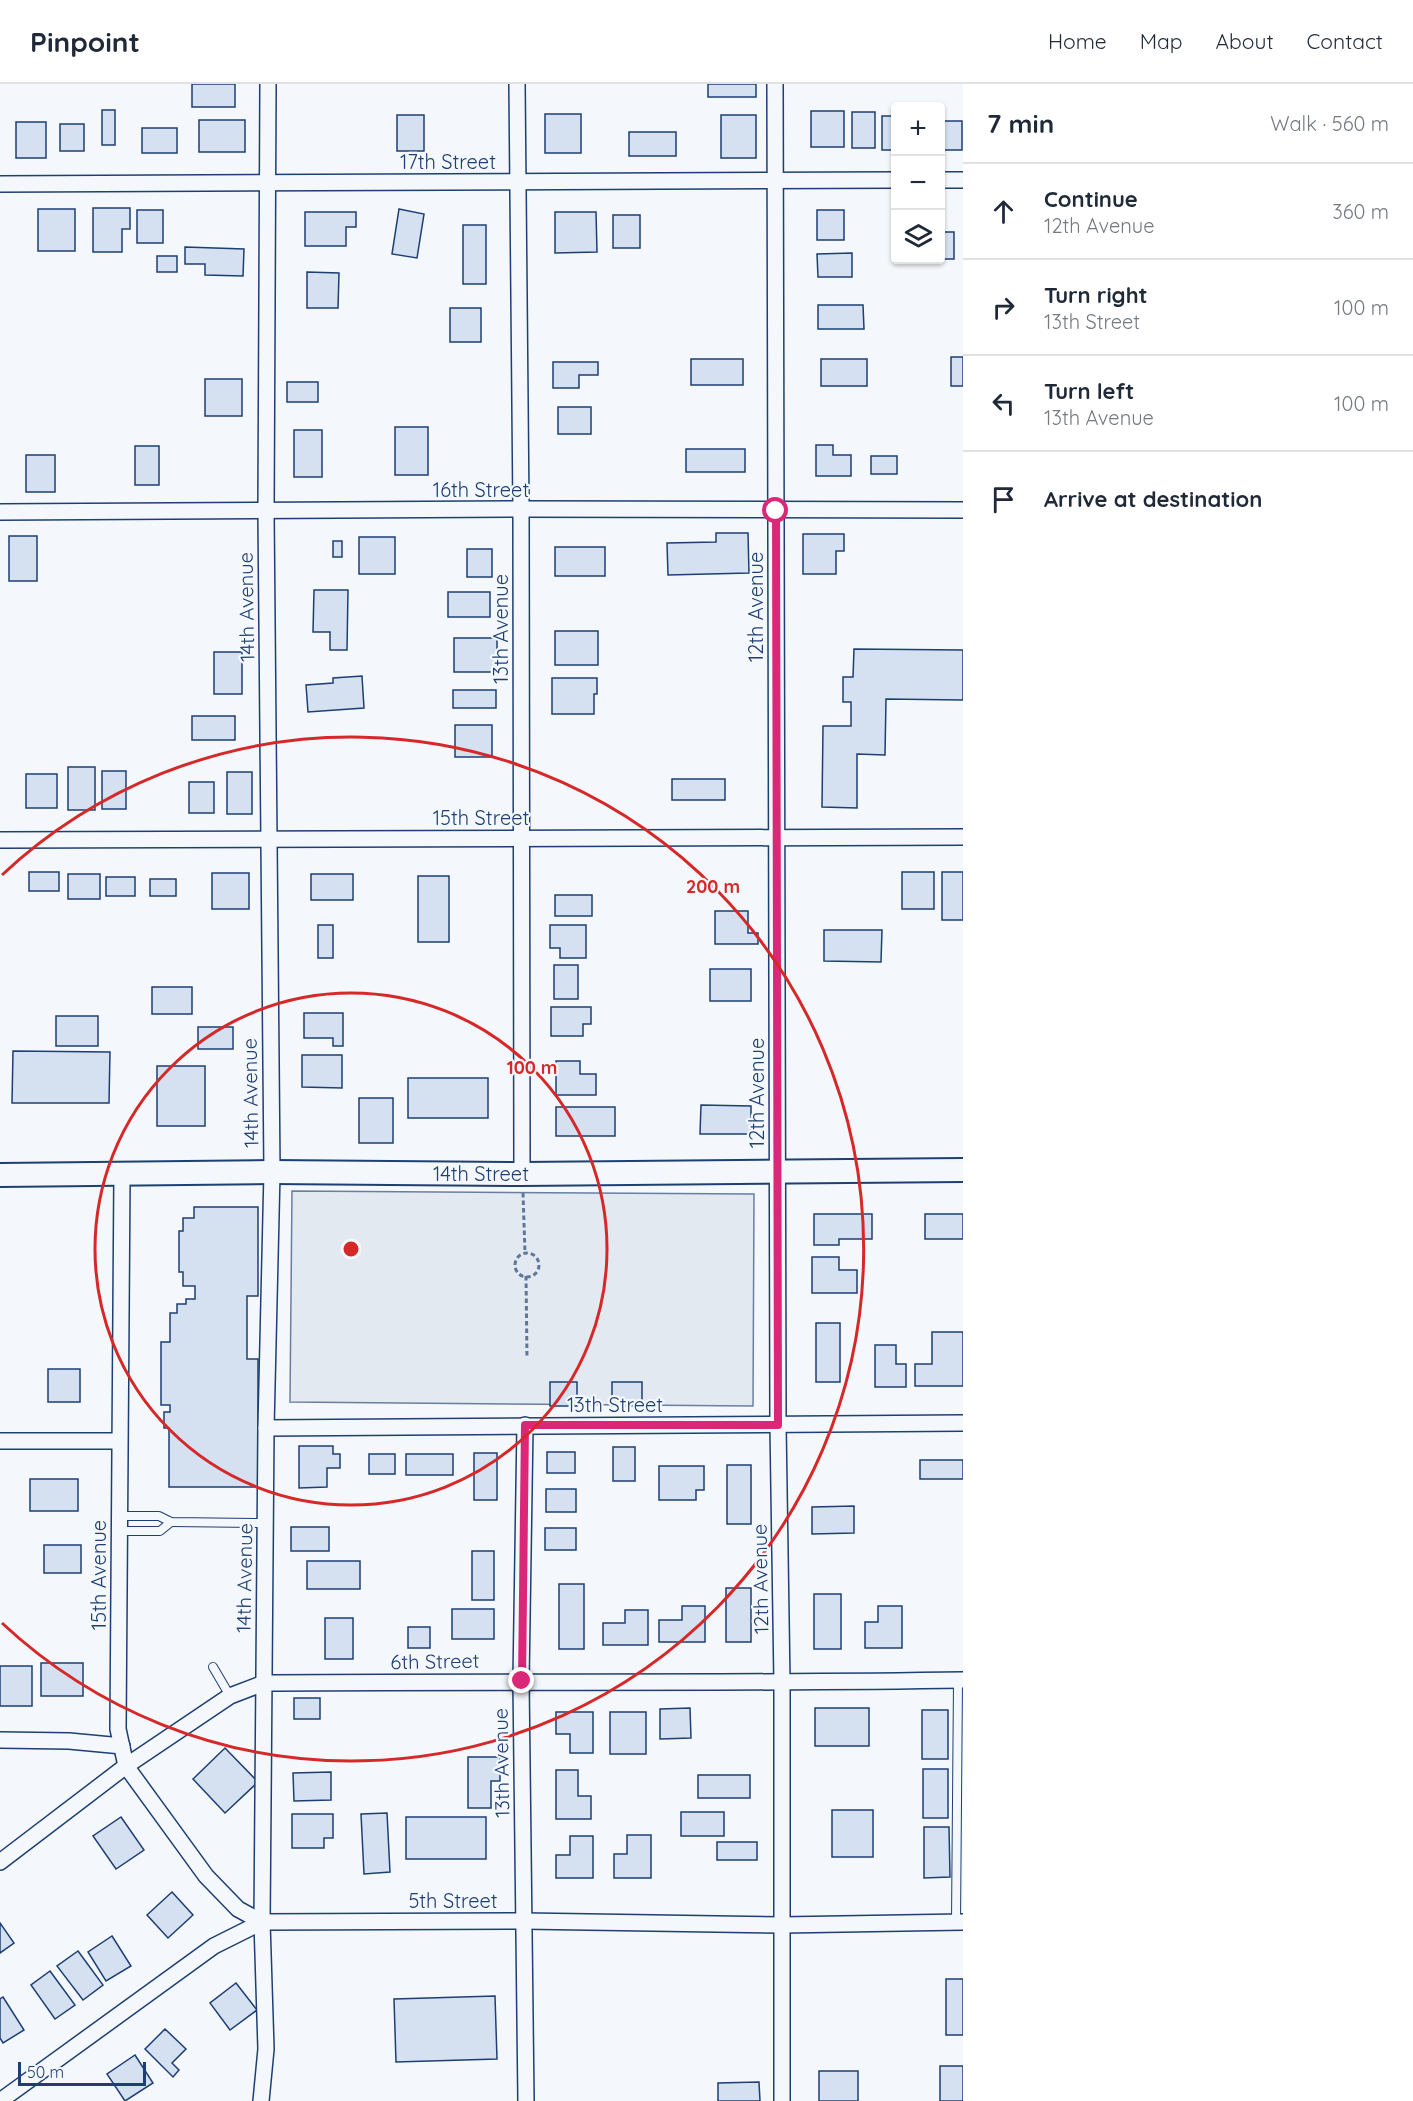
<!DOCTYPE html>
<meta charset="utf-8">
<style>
:root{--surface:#fff;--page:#f2f2f3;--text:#1f2937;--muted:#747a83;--line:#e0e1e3}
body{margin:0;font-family:Quicksand,sans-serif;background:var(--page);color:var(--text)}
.controls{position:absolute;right:18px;top:18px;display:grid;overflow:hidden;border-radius:6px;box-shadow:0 2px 4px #0004}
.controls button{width:54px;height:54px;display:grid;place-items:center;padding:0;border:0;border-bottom:2px solid var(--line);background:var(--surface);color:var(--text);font:30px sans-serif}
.scale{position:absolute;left:18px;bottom:15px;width:128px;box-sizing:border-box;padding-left:6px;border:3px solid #1d3f73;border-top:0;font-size:16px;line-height:21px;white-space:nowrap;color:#1d3f73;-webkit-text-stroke:4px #f4f7fb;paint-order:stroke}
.stop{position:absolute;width:18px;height:18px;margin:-14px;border:4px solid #db2777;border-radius:50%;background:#fff}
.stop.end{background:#db2777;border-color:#fff;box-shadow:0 2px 6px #0008}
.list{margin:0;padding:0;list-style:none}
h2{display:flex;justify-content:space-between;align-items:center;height:78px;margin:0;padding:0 24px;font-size:26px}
h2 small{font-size:20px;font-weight:400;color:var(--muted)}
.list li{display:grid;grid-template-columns:39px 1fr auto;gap:18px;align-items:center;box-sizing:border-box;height:96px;padding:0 24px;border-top:2px solid var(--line)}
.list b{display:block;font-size:22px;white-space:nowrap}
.list p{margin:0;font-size:20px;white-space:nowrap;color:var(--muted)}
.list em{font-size:20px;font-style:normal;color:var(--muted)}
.icon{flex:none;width:33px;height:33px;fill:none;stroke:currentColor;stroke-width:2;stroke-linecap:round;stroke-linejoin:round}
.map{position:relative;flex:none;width:963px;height:2017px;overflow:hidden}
header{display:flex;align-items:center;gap:36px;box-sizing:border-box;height:84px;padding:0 30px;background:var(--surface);border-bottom:2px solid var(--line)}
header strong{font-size:28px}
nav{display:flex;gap:33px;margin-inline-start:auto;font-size:21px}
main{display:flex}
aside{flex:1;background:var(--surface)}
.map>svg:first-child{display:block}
</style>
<header>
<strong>Pinpoint</strong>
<nav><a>Home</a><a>Map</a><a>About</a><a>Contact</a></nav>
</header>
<main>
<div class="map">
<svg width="963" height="2017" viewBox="0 0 963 2017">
<rect width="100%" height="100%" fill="#f4f7fb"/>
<polygon fill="#e3e9f0" stroke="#687fa3" stroke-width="1.5" points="292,1107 754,1110 753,1322 290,1318"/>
<g fill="#d5e0f0" stroke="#1d3f73" stroke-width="1.5">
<rect x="192" y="0" width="43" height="23"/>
<rect x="708" y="0" width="48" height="13"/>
<rect x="102" y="26" width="13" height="35"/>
<polygon points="940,26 943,26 943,37 962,37 962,66 940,66"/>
<rect x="811" y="27" width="33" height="36"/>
<rect x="852" y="28" width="23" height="36"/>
<rect x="545" y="30" width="36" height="39"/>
<rect x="397" y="31" width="27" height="36"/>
<rect x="721" y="31" width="35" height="43"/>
<rect x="882" y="32" width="14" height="34"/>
<rect x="199" y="36" width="46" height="32"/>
<rect x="16" y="38" width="30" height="36"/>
<rect x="60" y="40" width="24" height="27"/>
<rect x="142" y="44" width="35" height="25"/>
<rect x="629" y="48" width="47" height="24"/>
<polygon points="93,124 130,124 130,145 122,145 122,168 93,168"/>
<rect x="38" y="125" width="37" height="42"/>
<polygon points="399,125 424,130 417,174 392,170"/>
<rect x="137" y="126" width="26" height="33"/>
<rect x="817" y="126" width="27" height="30"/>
<polygon points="305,128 356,128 356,143 346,143 346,162 305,162"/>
<polygon points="555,128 596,128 597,168 555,169"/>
<rect x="613" y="131" width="27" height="33"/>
<rect x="463" y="141" width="23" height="59"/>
<rect x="940" y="148" width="14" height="27"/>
<polygon points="185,163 244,165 243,192 205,191 205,180 185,180"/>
<polygon points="852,169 852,193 818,193 817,170"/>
<rect x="157" y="172" width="20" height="16"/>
<polygon points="307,188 339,189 338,224 307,224"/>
<polygon points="818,221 863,221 864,245 818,245"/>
<rect x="450" y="224" width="31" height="34"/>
<rect x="951" y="273" width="12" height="29"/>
<rect x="691" y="275" width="52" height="26"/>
<rect x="821" y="275" width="46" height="27"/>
<polygon points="553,278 598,278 598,291 579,291 579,304 553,304"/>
<rect x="205" y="295" width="37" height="37"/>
<rect x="287" y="298" width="31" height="20"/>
<rect x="558" y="323" width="33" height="27"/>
<rect x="395" y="343" width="33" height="48"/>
<rect x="294" y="346" width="28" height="47"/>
<polygon points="816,361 833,361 833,371 851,371 851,392 816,392"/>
<rect x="135" y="362" width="24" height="39"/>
<rect x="686" y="365" width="59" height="23"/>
<rect x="26" y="371" width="29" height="37"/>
<rect x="871" y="372" width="26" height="18"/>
<polygon points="716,449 748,449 749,489 668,491 667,459 716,458"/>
<polygon points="803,450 844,450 844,467 836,467 836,490 803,490"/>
<rect x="9" y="452" width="28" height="45"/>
<rect x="359" y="453" width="36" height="37"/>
<rect x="333" y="457" width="9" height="16"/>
<rect x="555" y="463" width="50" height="29"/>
<rect x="467" y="465" width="25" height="28"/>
<polygon points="314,506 348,506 347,566 330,566 330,548 313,548"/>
<rect x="448" y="508" width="42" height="25"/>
<rect x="555" y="547" width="43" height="34"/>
<rect x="454" y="554" width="43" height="34"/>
<polygon points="854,565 963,566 963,616 886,615 885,671 857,670 857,724 822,723 823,642 851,642 851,618 843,618 843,593 853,593"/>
<rect x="214" y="568" width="28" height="42"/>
<polygon points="362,592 364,624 308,628 306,601 333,599 333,594"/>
<polygon points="552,594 597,594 597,610 594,610 594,630 552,630"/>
<rect x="453" y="606" width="43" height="18"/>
<rect x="192" y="632" width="43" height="24"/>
<rect x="455" y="641" width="37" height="32"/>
<rect x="68" y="683" width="27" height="43"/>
<rect x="102" y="687" width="24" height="38"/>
<rect x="227" y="688" width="25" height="42"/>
<rect x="26" y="690" width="31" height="34"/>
<rect x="672" y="695" width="53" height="21"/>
<rect x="189" y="698" width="25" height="31"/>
<rect x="29" y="788" width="30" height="19"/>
<rect x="902" y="788" width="32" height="37"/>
<rect x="942" y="788" width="21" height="48"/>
<rect x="212" y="789" width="37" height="36"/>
<rect x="68" y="790" width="32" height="25"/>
<rect x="311" y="790" width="42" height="26"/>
<rect x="418" y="792" width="31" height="66"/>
<rect x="106" y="793" width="29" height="19"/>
<rect x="150" y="795" width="26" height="17"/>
<rect x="555" y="811" width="37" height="21"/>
<polygon points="715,827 748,827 748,849 758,849 758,860 715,860"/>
<rect x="318" y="841" width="15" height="33"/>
<polygon points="550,841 586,841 586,874 560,874 560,864 550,864"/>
<polygon points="824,846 882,846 881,878 824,877"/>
<rect x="554" y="881" width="24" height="34"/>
<rect x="710" y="885" width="41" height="32"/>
<rect x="152" y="903" width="40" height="27"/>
<polygon points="551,923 591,923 591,940 583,940 583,952 551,952"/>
<polygon points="304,929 343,929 343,962 333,962 333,954 304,954"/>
<rect x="56" y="932" width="42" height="30"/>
<rect x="198" y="943" width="35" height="22"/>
<polygon points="13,967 110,968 109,1019 12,1019"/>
<polygon points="302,971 342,971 342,1004 302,1003"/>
<polygon points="556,977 580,977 580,990 596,990 596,1011 556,1011"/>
<rect x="157" y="982" width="48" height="60"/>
<rect x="408" y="994" width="80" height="40"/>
<rect x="359" y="1014" width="34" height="45"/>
<polygon points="701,1021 751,1022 751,1050 700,1050"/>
<rect x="556" y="1023" width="59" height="29"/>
<polygon points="194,1123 258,1123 258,1212 247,1212 247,1275 258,1275 258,1403 169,1403 169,1344 164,1344 164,1328 170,1328 170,1321 161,1321 161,1258 170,1258 170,1229 177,1229 177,1220 186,1220 186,1215 195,1215 195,1202 183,1202 183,1188 179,1188 179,1147 183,1147 183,1134 194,1134"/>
<polygon points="814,1130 872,1130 872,1155 839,1155 839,1161 814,1161"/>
<rect x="925" y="1130" width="38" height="25"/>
<polygon points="812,1173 839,1173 839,1186 857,1186 857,1209 812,1209"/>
<rect x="816" y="1239" width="24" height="59"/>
<polygon points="932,1248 963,1248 963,1302 915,1302 915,1280 932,1280"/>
<polygon points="875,1261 896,1261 896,1280 906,1280 906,1303 875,1303"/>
<rect x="48" y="1285" width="32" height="33"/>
<rect x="550" y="1298" width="27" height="24"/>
<rect x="612" y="1298" width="30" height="24"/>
<polygon points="299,1362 333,1362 333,1370 340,1370 340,1384 327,1384 327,1403 299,1404"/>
<rect x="613" y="1363" width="22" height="34"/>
<rect x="547" y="1368" width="28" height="21"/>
<rect x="474" y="1369" width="23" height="47"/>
<rect x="369" y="1370" width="26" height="20"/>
<rect x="406" y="1370" width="47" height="21"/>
<rect x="920" y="1376" width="43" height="19"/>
<rect x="727" y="1381" width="24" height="59"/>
<polygon points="659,1382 704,1382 704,1406 696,1406 696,1416 659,1416"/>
<rect x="30" y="1395" width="48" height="32"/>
<rect x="546" y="1405" width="30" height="23"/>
<polygon points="854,1422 854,1449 812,1450 812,1423"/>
<rect x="291" y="1443" width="38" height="24"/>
<rect x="545" y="1444" width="31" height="22"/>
<rect x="44" y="1461" width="37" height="28"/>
<rect x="472" y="1467" width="22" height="49"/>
<rect x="307" y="1477" width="53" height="28"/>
<rect x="559" y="1500" width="25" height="65"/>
<rect x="726" y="1504" width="25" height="54"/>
<rect x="814" y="1510" width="27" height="55"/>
<polygon points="682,1522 705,1522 705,1558 659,1558 659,1536 682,1536"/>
<polygon points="878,1522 902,1522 902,1564 865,1564 865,1538 878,1538"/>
<rect x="452" y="1525" width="42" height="30"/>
<polygon points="625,1526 648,1526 648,1561 603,1561 603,1539 625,1539"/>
<rect x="325" y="1534" width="28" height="41"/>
<rect x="408" y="1543" width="22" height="21"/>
<rect x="41" y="1579" width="42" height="33"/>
<rect x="0" y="1582" width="32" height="40"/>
<rect x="294" y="1614" width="26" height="21"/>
<polygon points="690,1624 691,1654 660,1655 660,1625"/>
<rect x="815" y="1624" width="54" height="38"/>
<rect x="922" y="1626" width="26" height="49"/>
<polygon points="556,1628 593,1628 593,1669 570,1669 570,1650 556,1650"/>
<rect x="610" y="1628" width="36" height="42"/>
<polygon points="225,1664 258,1698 225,1729 193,1695"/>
<polygon points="468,1673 500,1673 500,1697 491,1697 491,1724 468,1724"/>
<rect x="923" y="1685" width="25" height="49"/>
<polygon points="556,1686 578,1686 578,1712 591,1712 591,1735 556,1735"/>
<polygon points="331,1688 331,1716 294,1717 293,1689"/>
<rect x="698" y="1691" width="52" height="23"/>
<rect x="832" y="1726" width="41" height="47"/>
<rect x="681" y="1728" width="43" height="24"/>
<polygon points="387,1729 390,1788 364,1790 361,1730"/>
<polygon points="292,1730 333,1730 333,1754 324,1754 324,1764 292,1764"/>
<polygon points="121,1733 144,1766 116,1785 93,1752"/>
<rect x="406" y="1733" width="80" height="42"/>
<polygon points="924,1743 949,1743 950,1793 924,1794"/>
<polygon points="627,1751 651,1751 651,1794 614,1794 614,1770 627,1770"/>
<polygon points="570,1752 593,1752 593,1794 556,1794 556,1771 570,1771"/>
<rect x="717" y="1758" width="40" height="18"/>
<polygon points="172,1808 193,1831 168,1854 147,1831"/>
<polygon points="0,1839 14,1859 0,1869"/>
<polygon points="112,1852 131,1882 106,1897 88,1868"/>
<polygon points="78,1867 103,1901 83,1916 57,1882"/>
<polygon points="50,1887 75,1921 55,1935 31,1901"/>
<rect x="946" y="1895" width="17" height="56"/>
<polygon points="236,1899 257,1926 230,1946 210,1919"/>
<polygon points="495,1912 497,1975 396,1978 394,1915"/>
<polygon points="3,1913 24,1946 3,1959 0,1954 0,1915"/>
<polygon points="165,1945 186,1965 172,1979 179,1986 173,1993 145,1965"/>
<polygon points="135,1971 153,1999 125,2017 107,1990"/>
<rect x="940" y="1982" width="23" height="35"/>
<rect x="819" y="1987" width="39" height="30"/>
<polygon points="759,1998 760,2017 718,2017 718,1999"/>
</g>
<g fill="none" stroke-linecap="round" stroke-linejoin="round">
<defs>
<g id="service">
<polyline points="119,1432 159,1432 171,1438 265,1439"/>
<polyline points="119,1447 160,1447 171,1438"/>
<polyline points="213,1583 230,1612"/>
<polyline points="956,1838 958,1597"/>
</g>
<g id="minor">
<polyline points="517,0 521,425 522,1090"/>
<polyline points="775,0 778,1341 782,1599 782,2017"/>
<polyline points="940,96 963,96"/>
<polyline points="0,100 896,96"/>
<polyline points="0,428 521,425 963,426"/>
<polyline points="0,756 963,753"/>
<polyline points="122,1090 118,1645 126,1682 206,1792 238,1825 262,1838"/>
<polyline points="525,1341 521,1597 526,2017"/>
<polyline points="266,1344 963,1339"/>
<polyline points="0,1357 119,1357"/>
<polyline points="0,1656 69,1657 122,1662"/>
<path d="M0,1778L126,1682L230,1612L264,1599C497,1597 730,1600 963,1596"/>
<polyline points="0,2017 214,1862 262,1838 524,1837 782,1841 963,1838"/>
<polyline points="261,2017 266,1965 262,1838 266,1344 272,1088 266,428 268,0"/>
</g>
<polyline id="secondary" points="0,1091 272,1088 522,1090 963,1086"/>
</defs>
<use href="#service" stroke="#1d3f73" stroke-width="10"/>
<use href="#minor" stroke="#1d3f73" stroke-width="18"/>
<use href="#secondary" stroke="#1d3f73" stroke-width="26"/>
<g stroke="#5e769c" stroke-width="3" stroke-dasharray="4.5 3" stroke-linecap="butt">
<polyline points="523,1109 525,1169"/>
<circle cx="527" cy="1181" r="12"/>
<polyline points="526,1192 527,1274"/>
</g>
<use href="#service" stroke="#f4f7fb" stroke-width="8"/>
<use href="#minor" stroke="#f4f7fb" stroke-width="15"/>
<use href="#secondary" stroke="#f4f7fb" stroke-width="22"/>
</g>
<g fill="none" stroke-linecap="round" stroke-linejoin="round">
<polyline stroke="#db2777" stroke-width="8" points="522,1597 525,1341 778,1341 776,427"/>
</g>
<g fill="none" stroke="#d62828" stroke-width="3">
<circle cx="351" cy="1165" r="256"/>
<path d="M2 791A512 512 0 1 1 2 1539"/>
</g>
<g text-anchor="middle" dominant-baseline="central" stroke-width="4.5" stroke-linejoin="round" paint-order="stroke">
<g font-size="20" fill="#1d3f73" stroke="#f4f7fb">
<text x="448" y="77">17th Street</text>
<text x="481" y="405">16th Street</text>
<text transform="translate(246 523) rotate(-91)">14th Avenue</text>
<text transform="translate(755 523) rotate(-90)">12th Avenue</text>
<text transform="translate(500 545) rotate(-90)">13th Avenue</text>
<text x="481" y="733">15th Street</text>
<text transform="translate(250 1009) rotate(-91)">14th Avenue</text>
<text transform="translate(756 1009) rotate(-90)">12th Avenue</text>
<text x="481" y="1089">14th Street</text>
<text x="615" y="1320">13th Street</text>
<text transform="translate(98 1491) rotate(-90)">15th Avenue</text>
<text transform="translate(244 1494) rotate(-89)">14th Avenue</text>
<text transform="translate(760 1495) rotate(-91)">12th Avenue</text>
<text transform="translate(435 1577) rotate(-1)">6th Street</text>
<text transform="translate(501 1679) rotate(-91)">13th Avenue</text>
<text x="453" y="1816">5th Street</text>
</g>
</g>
<circle cx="351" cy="1165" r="9" fill="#d62828" stroke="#f4f7fb" stroke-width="3"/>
<g font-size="18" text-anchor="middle" font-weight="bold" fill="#d62828" stroke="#f4f7fb" stroke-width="4.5" stroke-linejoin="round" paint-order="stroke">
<text x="713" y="809">200 m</text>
<text x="532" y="990">100 m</text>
</g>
</svg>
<div class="controls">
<button>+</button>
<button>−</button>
<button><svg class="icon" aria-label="layers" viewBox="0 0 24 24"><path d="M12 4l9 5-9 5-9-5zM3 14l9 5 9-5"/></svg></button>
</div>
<div class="scale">50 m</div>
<div class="stop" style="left:776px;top:427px"></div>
<div class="stop end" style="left:522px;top:1597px"></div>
</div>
<aside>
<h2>7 min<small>Walk · 560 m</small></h2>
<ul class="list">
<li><svg class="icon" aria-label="ahead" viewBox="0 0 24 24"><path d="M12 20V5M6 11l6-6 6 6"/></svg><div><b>Continue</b><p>12th Avenue</p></div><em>360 m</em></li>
<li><svg class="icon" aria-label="right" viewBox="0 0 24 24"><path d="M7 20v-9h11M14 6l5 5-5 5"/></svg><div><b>Turn right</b><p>13th Street</p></div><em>100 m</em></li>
<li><svg class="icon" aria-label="left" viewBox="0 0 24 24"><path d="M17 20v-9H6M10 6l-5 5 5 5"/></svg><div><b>Turn left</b><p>13th Avenue</p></div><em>100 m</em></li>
<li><svg class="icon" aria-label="arrive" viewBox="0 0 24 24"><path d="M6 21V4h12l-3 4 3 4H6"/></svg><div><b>Arrive at destination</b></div></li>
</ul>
</aside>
</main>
